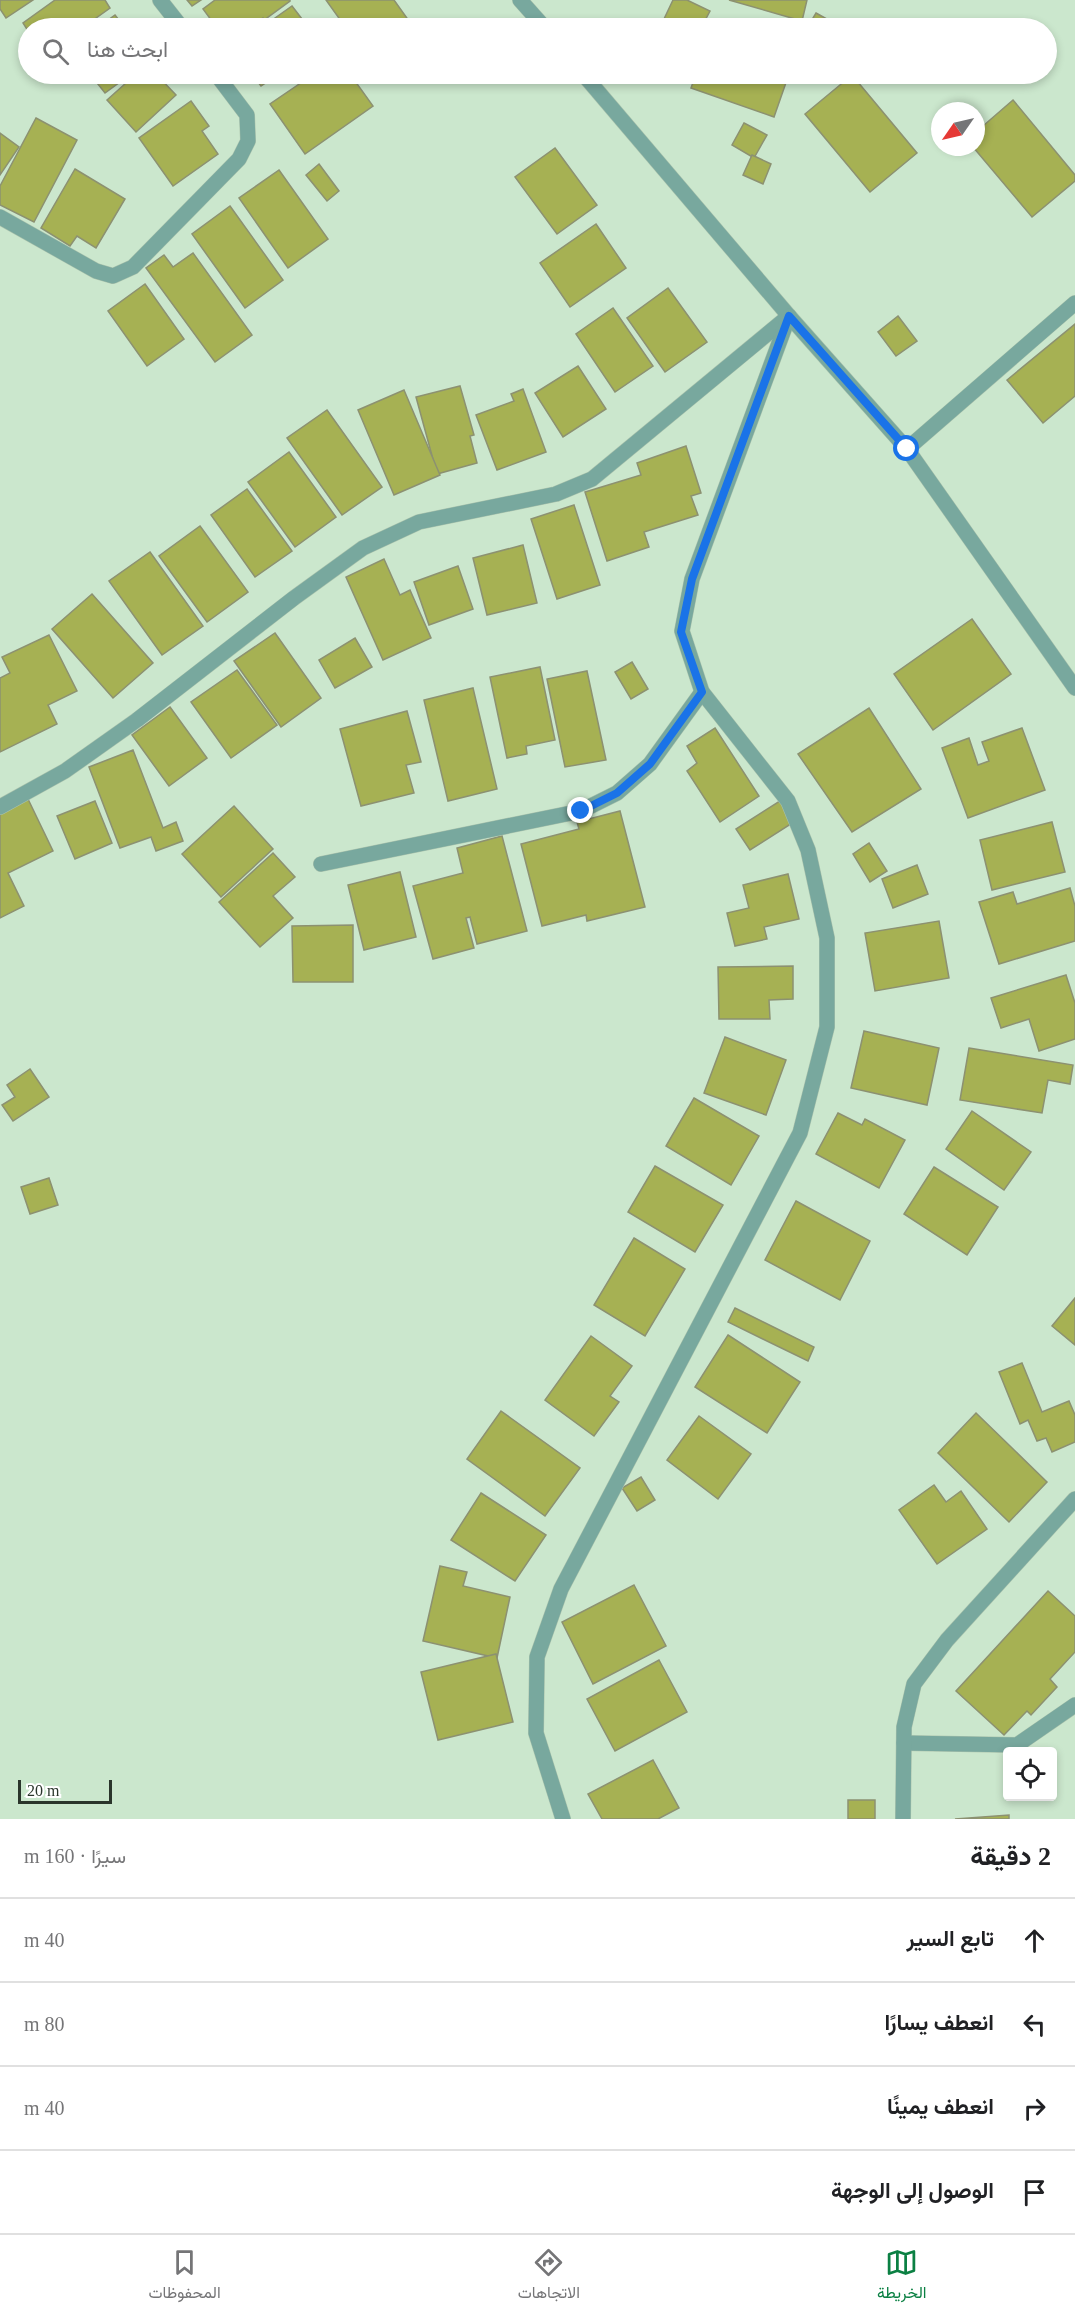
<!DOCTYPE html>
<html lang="ar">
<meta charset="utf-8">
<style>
:root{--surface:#fff;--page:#f2f2f2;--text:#202124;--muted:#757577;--line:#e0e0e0;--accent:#0b8043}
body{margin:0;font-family:"Times New Roman",Vazirmatn,serif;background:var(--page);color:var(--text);direction:rtl}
.controls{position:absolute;right:18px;bottom:18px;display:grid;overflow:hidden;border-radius:6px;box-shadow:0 3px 9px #0003}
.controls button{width:54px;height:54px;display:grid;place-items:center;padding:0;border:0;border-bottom:2px solid var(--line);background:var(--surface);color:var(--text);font:30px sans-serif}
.compass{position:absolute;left:931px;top:102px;width:54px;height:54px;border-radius:50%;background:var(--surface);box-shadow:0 3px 9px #0003;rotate:236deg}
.scale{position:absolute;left:18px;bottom:15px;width:94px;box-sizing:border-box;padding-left:6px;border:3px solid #2a352b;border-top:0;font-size:16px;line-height:21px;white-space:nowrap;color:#2a352b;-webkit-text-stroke:4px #fff;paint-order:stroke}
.stop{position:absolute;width:18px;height:18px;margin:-14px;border:4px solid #1a73e8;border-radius:50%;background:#fff}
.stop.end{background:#1a73e8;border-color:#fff;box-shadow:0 2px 6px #0008}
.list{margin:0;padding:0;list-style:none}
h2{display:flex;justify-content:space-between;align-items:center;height:78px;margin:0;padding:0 24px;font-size:26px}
h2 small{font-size:20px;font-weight:400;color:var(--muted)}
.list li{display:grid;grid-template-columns:39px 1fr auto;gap:18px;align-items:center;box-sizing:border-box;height:84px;padding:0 24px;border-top:2px solid var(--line)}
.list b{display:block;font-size:22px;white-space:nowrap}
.list em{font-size:20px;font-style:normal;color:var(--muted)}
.icon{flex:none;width:33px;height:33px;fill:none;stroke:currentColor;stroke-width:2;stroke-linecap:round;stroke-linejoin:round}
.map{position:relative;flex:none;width:1075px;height:1819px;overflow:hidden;direction:ltr}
.search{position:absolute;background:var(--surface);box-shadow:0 3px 9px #0003;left:18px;right:18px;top:18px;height:66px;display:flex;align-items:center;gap:15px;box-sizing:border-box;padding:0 21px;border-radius:33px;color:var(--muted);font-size:22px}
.sheet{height:414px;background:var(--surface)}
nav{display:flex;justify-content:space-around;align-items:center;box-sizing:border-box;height:84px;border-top:2px solid var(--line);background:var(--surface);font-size:16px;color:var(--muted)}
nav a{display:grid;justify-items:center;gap:3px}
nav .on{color:var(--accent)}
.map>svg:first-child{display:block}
</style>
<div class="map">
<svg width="1075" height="1819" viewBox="0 0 1075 1819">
<rect width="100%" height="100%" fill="#cbe7cd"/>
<g fill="#a6b153" stroke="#8c9171" stroke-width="1.5">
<polygon points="0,0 33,0 6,18 0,9"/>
<polygon points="55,0 105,0 110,8 82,28 28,28 28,31 23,23"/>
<polygon points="187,0 201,0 192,6"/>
<polygon points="215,0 290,0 290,1 264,20 263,18 250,28 217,28 203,9"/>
<polygon points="326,0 394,0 414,28 346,28"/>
<polygon points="673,0 687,0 710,11 701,28 680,28 663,21"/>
<polygon points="729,0 807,0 802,21"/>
<polygon points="292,6 309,28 261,28"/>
<polygon points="816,13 843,28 807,28"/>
<polygon points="115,15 125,28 97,28"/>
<polygon points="90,74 131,74 105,93"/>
<polygon points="136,74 156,74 176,95 136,132 107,100"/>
<polygon points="252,74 279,74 261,86"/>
<polygon points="314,74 350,74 373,106 305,154 270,104"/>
<polygon points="696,74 789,74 774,117 691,88"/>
<polygon points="852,75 917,153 870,192 805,114"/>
<polygon points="1013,100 1075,175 1075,181 1032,217 973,147 976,147 976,132"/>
<polygon points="191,101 209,126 202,131 218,154 173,186 139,138"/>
<polygon points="36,118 77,140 34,222 0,205 0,186"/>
<polygon points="744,123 767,135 754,158 732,145"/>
<polygon points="0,133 19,147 0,175"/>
<polygon points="555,148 597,205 557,234 515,177"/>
<polygon points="752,155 771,164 763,184 743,175"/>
<polygon points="319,164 339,191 327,201 306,175"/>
<polygon points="75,169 125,199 96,248 77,236 70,246 41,228"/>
<polygon points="279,170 328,239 288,268 239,198"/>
<polygon points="230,206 283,280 245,308 192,234"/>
<polygon points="596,224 626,268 570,307 540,263"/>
<polygon points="193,253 252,335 215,362 146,268 164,255 173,267"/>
<polygon points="145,284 184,339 147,366 108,311"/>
<polygon points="668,288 707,342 665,372 627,318"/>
<polygon points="613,308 653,366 615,392 576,334"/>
<polygon points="898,316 917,341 896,356 878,332"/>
<polygon points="1075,324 1075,396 1043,423 1007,380"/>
<polygon points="578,366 606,409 563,437 535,393"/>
<polygon points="460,386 474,435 470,436 477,463 437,474 416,397"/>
<polygon points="523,389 546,452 497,470 476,415 514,401 511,394"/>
<polygon points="404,390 440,475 394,495 358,410"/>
<polygon points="327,410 382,487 342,515 287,438"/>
<polygon points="686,446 701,493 691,496 698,515 644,532 649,547 607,561 585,492 641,475 637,463"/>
<polygon points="289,452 336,517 295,547 248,482"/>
<polygon points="247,489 292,551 255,577 211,515"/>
<polygon points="574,505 600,585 557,599 531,519"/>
<polygon points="200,526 248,592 207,622 159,556"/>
<polygon points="523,545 537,603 487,615 473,558"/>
<polygon points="150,552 203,626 162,655 109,581"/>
<polygon points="384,559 400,595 410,590 431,638 383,660 346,577"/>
<polygon points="458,566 473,609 429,625 414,582"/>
<polygon points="92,594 153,663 113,698 52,629"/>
<polygon points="972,619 1011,674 933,730 894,674"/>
<polygon points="275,633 321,698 281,727 234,661"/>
<polygon points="49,635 77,691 48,705 57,724 0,752 0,678 10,673 2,657"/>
<polygon points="355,638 372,667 335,688 319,660"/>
<polygon points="632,662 648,689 631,699 615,672"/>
<polygon points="540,667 555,740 526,746 527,754 507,758 490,677"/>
<polygon points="237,670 277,725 231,758 191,702"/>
<polygon points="587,671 606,760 565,767 547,679"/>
<polygon points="473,688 497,789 448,801 424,700"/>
<polygon points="170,707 207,758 169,786 132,735"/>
<polygon points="869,708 921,789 852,832 798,754"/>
<polygon points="407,711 421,762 406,765 414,793 361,806 340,729"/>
<polygon points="715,728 759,796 720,822 687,771 697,763 687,746"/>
<polygon points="1022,728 1045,790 968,818 942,748 969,738 978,765 989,761 982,742"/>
<polygon points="133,750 163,828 176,822 183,841 156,851 151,837 120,848 89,767"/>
<polygon points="28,799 53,851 8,873 24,906 0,918 0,813"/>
<polygon points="783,799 797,820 750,850 736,829"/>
<polygon points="95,801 112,843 75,859 57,816"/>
<polygon points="234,806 273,849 221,897 182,854"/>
<polygon points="620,811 645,907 587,921 586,915 542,926 521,844 579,829 577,822"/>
<polygon points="1052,822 1065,872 992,890 980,840"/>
<polygon points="502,836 527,931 477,944 470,917 466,918 474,948 433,959 413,886 463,873 457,848"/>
<polygon points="869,843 887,871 870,882 853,854"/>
<polygon points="273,853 295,877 273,896 293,918 260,947 219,902"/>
<polygon points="917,865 928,894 893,908 882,879"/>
<polygon points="400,872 416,937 364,950 348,885"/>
<polygon points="788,874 799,919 764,927 767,939 735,946 727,913 749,908 743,885"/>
<polygon points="1070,888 1075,906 1075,941 999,964 979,902 1013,892 1017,904"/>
<polygon points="939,921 949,978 875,991 865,933"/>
<polygon points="353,925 353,982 293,982 292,926"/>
<polygon points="793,966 793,999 769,1000 770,1019 719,1019 718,967"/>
<polygon points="1066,975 1075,1003 1075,1039 1039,1051 1029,1019 1001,1028 991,998"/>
<polygon points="864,1031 939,1048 927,1105 851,1088"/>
<polygon points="725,1037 786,1060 766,1115 704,1093"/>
<polygon points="969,1048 1073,1065 1070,1084 1048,1080 1042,1113 960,1100"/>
<polygon points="30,1069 49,1097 13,1121 2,1105 15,1097 7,1085"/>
<polygon points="694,1098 759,1136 731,1185 666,1146"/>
<polygon points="972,1111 1031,1152 1004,1190 946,1149"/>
<polygon points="838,1113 862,1125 865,1119 905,1140 879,1188 816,1154"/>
<polygon points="655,1166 723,1205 695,1252 628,1212"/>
<polygon points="934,1167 998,1207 967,1255 904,1214"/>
<polygon points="49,1178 58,1205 30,1214 21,1187"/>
<polygon points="796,1201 870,1241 840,1300 765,1260"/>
<polygon points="634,1238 685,1269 645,1336 594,1305"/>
<polygon points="1075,1298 1075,1345 1052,1326"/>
<polygon points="735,1308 814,1347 808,1361 728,1322"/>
<polygon points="728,1335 800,1382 767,1433 695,1387"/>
<polygon points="591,1336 632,1366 610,1396 619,1402 594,1436 545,1400"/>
<polygon points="1022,1363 1042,1412 1069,1401 1075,1415 1075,1442 1052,1452 1046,1438 1037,1441 1028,1420 1020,1424 999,1372"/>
<polygon points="501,1411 580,1468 545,1516 467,1459"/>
<polygon points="976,1413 1047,1482 1009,1522 938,1453"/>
<polygon points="699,1416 751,1454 718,1499 667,1460"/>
<polygon points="641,1477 655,1500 637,1511 622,1488"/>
<polygon points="934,1485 946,1502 961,1491 987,1529 937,1564 899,1510"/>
<polygon points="481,1493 546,1535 515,1581 451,1540"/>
<polygon points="440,1566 467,1572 463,1586 510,1597 497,1658 423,1641"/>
<polygon points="634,1585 666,1646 593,1684 562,1622"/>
<polygon points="1048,1591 1075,1616 1075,1652 1050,1679 1057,1687 1031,1715 1027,1711 1004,1735 956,1691"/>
<polygon points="496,1654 513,1722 438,1740 421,1672"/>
<polygon points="659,1660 687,1712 615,1751 587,1699"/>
<polygon points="653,1760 679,1808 658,1819 602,1819 588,1794"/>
<rect x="848" y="1800" width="27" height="19"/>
<polygon points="1009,1815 1009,1819 955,1819"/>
</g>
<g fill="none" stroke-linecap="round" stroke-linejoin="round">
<defs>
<g id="minor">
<polyline points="160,0 182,28"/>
<polyline points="520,0 545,28"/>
<polyline points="583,74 789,316 907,449 1075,688"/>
<polyline points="0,217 96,271 113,276 133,267 239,159 248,141 247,115 216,74"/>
<polyline points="907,449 1075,303"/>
<polyline points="0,807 65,771 137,720 294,598 363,548 419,522 556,494 592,479 789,316"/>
<polyline points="321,864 581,811 617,793 650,764 702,692"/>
<polyline points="904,1743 1017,1745 1075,1705"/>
<polyline points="563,1819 536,1733 537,1657 561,1589 800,1133 827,1027 827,938 808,850 788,801 702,692 682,631 692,579 789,316"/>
<polyline points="903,1819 904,1727 914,1684 947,1640 1075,1499"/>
</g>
</defs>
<use href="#minor" stroke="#abc3ad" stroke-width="16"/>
<use href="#minor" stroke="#78a89e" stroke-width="15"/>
</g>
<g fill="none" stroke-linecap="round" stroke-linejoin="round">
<polyline stroke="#1a73e8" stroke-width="8" points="581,811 617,793 650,764 702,692 681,632 692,579 789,316 907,449"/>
</g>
</svg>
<div class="controls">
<button><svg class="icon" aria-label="locate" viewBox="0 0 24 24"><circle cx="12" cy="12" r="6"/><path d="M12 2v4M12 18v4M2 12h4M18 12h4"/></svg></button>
</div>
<svg class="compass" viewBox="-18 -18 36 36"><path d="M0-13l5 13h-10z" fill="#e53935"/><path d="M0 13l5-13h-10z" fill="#757577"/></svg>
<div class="scale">20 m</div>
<div class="stop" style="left:907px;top:449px"></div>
<div class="stop end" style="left:581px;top:811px"></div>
<div class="search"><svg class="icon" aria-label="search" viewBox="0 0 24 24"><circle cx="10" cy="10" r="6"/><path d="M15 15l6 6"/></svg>ابحث هنا</div>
</div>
<section class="sheet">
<h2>2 دقيقة<small>سيرًا · 160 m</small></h2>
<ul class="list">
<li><svg class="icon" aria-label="ahead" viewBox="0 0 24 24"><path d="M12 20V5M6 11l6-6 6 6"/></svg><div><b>تابع السير</b></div><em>40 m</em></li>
<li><svg class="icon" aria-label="left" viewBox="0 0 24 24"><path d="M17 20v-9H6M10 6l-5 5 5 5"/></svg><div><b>انعطف يسارًا</b></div><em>80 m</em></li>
<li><svg class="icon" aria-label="right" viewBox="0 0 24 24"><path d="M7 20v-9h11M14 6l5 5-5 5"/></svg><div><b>انعطف يمينًا</b></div><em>40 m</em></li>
<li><svg class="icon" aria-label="arrive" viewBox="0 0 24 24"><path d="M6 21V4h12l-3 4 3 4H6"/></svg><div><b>الوصول إلى الوجهة</b></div></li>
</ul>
</section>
<nav>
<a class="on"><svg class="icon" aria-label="map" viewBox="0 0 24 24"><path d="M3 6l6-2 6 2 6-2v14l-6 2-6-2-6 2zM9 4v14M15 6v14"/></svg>الخريطة</a>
<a><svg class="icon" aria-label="directions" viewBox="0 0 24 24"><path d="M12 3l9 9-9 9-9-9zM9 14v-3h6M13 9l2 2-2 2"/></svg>الاتجاهات</a>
<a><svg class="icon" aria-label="saved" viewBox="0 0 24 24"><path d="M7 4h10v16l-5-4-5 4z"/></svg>المحفوظات</a>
</nav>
